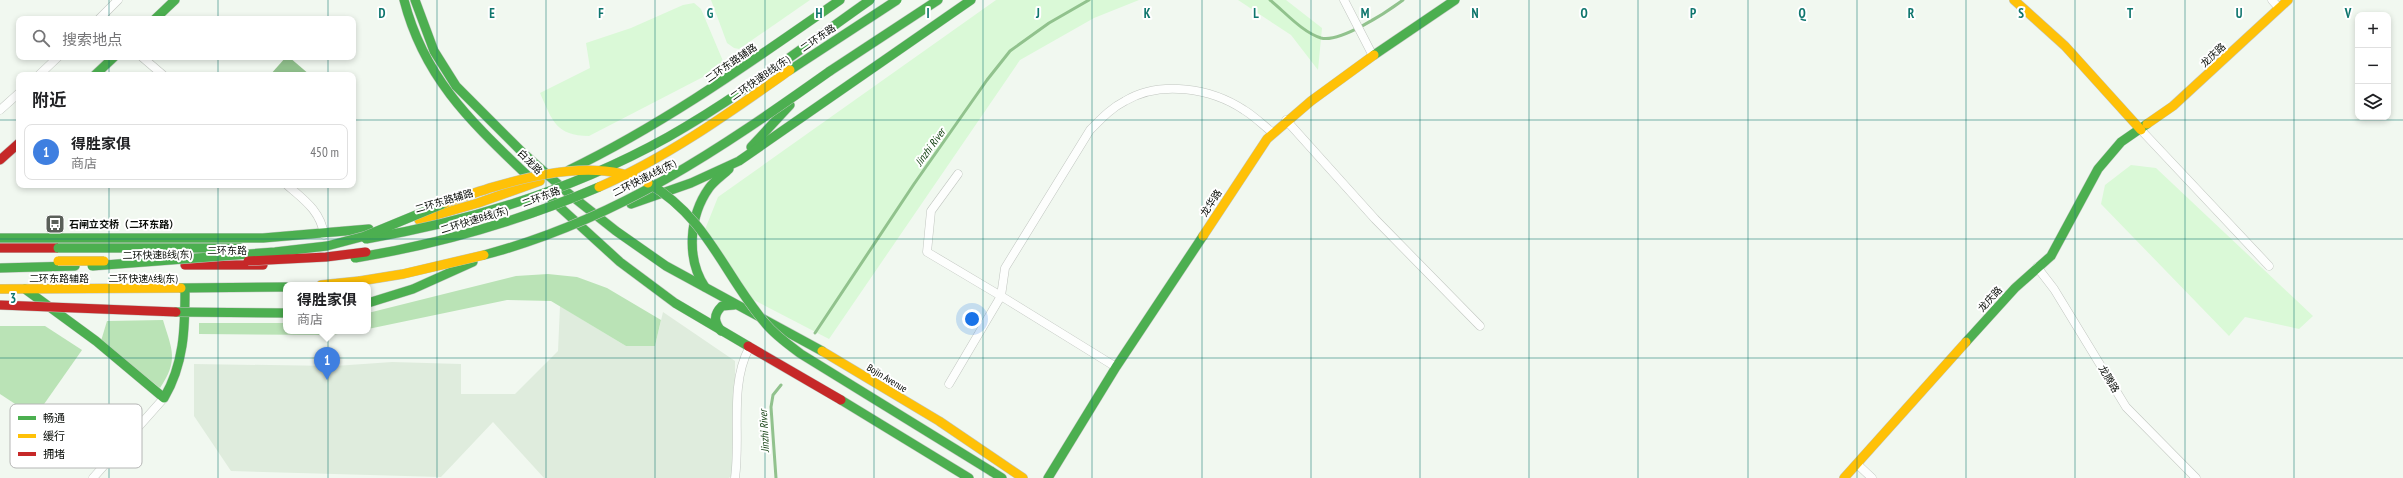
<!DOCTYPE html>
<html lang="zh">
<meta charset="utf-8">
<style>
:root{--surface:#fff;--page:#f6f6f6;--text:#202124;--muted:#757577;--line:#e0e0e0;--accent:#5a5f59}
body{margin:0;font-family:"PT Sans Narrow","Noto Sans SC",sans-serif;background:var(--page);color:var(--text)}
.controls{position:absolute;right:12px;top:12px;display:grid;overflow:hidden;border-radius:8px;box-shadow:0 2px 6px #0003}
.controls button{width:36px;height:36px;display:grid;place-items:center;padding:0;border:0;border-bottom:1px solid var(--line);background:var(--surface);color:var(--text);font:20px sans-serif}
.you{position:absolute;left:972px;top:319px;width:14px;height:14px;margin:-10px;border:3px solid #fff;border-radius:50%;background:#1a73e8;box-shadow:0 0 0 6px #1a73e833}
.badge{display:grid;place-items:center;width:26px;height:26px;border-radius:50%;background:var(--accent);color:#fff;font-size:13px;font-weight:700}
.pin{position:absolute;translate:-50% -33px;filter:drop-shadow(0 1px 2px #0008)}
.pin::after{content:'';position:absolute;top:21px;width:14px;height:12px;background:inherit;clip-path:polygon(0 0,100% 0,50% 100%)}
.popup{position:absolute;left:283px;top:282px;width:88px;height:52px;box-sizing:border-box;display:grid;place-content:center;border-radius:8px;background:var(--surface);filter:drop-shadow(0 1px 3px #0005);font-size:13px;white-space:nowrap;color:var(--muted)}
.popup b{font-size:15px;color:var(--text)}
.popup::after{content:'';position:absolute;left:50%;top:100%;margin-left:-8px;border:8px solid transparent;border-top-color:var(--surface)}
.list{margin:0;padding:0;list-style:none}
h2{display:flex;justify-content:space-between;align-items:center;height:52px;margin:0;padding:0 16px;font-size:17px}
h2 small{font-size:13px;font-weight:400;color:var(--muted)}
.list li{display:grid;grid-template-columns:26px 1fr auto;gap:12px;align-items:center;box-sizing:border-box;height:56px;margin:0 8px 8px;padding:0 8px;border:1px solid var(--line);border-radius:8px}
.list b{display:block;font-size:15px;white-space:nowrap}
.list p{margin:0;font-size:13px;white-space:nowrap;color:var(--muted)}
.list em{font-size:13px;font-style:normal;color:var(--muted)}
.icon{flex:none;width:22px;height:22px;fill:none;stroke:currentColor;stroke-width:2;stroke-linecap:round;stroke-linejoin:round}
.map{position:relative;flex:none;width:2403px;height:478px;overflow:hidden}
.search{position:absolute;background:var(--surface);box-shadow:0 2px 6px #0003;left:16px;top:16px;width:340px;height:44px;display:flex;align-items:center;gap:10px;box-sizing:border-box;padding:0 14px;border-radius:8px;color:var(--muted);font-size:15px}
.panel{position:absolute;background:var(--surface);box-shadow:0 2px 6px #0003;left:16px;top:72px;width:340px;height:116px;border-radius:8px}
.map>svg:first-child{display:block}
</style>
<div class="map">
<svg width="2403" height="478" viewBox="0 0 2403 478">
<rect width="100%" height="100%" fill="#f1f8f0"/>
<polygon fill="#dfecdd" points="560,306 626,346 655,346 663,312 735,361 735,472 729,478 544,478 493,422 441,477 231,471 194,416 194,364 335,366 392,362 461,364 461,394 515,394 558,351"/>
<g fill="#daf9d7">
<polygon points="711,0 810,0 739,49 734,48 727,43"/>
<polygon points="996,0 1139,0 1094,18 1020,60 829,339 750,298 704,232 718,197"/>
<polygon points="1238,0 1286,0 1322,28 1318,70 1291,35"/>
<path d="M694,3L701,9L723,61L703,77L589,136C556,136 552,120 540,93L590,68L586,43L631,28L683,5Z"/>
<polygon points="2131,165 2156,168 2313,316 2299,329 2245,317 2229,336 2101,204 2105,185"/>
</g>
<g fill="#bae3b6">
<polygon points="548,274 577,277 607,288 661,320 655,346 626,346 551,301 507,300 368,329 368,313 516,276"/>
<path d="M163,320C172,350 179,360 160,388L101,341L107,321Z"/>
<polygon points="199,323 286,323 286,331 358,331 331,335 199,334"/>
<polygon points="0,326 45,326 82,350 35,417 0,394"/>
</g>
<polygon fill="#91c28d" points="286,57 289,57 310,75 270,75"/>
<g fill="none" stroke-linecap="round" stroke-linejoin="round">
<g stroke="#91c28d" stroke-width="3">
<path d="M1270,0C1285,12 1302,32 1321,38C1340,43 1387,12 1403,0"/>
<polyline points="815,333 914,184 987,80 1010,51 1049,23 1089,0"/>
<polyline points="776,478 771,407 773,395 781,385"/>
</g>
<defs>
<g id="street">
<polyline points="1344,0 1373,56"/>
<polyline points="2272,0 2279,8"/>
<polyline points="99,19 118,0"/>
<polyline points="142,57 163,75"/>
<polyline points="39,75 58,57"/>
<polyline points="0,110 19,93"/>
<polyline points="1286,120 1375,219 1480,326"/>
<polyline points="2141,130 2269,266"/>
<path d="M287,185C303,199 321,211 324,235"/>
<polyline points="2037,267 2054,289 2126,407 2196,478"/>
<path d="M1116,367L1001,296L1005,268L1090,130C1101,119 1111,108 1125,101C1160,80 1211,88 1244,110C1254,116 1263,125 1273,133"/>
<polyline points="949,384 1001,296 927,252 931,211 958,174"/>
<polyline points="1857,464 1872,478"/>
<polyline points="93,478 164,398"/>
<path d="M735,478C741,436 729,386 749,348"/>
</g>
<g id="fast">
<path d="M404,0C425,82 476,126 534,182"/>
<polyline points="415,0 434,51 456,86 522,152 568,193 616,231 666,266 822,351"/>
<polyline points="155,19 175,0"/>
<polyline points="1374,55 1455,0"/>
<polyline points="830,71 938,0"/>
<polyline points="95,75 114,57"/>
<polyline points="751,147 790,105"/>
<path d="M569,170C666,123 752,61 840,0"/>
<polyline points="552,200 620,262 675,303 748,346"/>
<polyline points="631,204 691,183 739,161 971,0"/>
<polyline points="0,238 263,238 369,229"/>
<polyline points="0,268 75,266"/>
<path d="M705,287C686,259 689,216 709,188C714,181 723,175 729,169"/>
<polyline points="181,288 286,287"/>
<path d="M25,289L96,341L164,398C184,364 185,329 185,290"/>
<polyline points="368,303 413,289 473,262"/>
<path d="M721,331C714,321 713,315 722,306L734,305"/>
<polyline points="1966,342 2015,288 2051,256 2098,169 2121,142 2147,124"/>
<polyline points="841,400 969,478"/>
<polyline points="991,471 1002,478"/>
<polyline points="1048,478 1116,367 1203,236"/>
</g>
<g id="slow">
<polyline points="2014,0 2065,46 2141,130"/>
<polyline points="2147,124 2173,106 2288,0"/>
<polyline points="419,220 478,203 540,181"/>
<polyline points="1203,236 1267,139 1311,101 1374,55"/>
<polyline points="321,285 360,281"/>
<polyline points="0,289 181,288"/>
<polyline points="822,351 939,421 1023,478"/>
<polyline points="1844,478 1966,342"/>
</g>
<g id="jam">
<polyline points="0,160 19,143"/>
<polyline points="0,248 58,248"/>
<polyline points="185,265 263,265"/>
<polyline points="748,346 841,400"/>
</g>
</defs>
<use href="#street" stroke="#c1c6c0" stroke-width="9"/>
<use href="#fast" stroke="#c1c6c0" stroke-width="10"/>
<use href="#slow" stroke="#c1c6c0" stroke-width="10"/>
<use href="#jam" stroke="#c1c6c0" stroke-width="10"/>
<use href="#street" stroke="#fdfefd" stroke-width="8"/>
<use href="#fast" stroke="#4caf50" stroke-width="9"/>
<use href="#slow" stroke="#ffc107" stroke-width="9"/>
<use href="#jam" stroke="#c62828" stroke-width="9"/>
<defs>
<g id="fast-bridge">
<polyline points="790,70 897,0"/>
<path d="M648,183C709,219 723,274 766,324C776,336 789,345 801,354L991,471"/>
<path d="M366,239C472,221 573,190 668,137C739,97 803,47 870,0"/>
<polyline points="58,248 241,248"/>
<path d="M484,255C617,220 720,149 830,71"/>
<path d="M355,258C440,244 520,221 599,187"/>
<polyline points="92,266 275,252 327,246 365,236 445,203"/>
<polyline points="176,312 286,313"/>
</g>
<g id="slow-bridge">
<path d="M599,187C668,157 729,113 790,70"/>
<path d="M445,203C503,183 589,153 648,183"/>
<polyline points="58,261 104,261"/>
<polyline points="360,281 403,274 484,255"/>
</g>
<g id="jam-bridge">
<polyline points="248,261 326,257 366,252"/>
<polyline points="0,305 176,312"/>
</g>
</defs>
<use href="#fast-bridge" stroke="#c1c6c0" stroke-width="10" stroke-linecap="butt"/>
<use href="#slow-bridge" stroke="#c1c6c0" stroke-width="10" stroke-linecap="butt"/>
<use href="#jam-bridge" stroke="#c1c6c0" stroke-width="10" stroke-linecap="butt"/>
<use href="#fast-bridge" stroke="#4caf50" stroke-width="9"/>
<use href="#slow-bridge" stroke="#ffc107" stroke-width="9"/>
<use href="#jam-bridge" stroke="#c62828" stroke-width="9"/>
</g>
<path fill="none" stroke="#0f766e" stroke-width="1" stroke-opacity="0.55" d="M109,0V19M218,0V19M328,0V19M437,0V478M546,0V478M655,0V478M765,0V478M874,0V478M983,0V478M1092,0V478M1202,0V478M1311,0V478M1420,0V478M1529,0V478M1638,0V478M1748,0V478M1857,0V478M1966,0V478M2075,0V478M2185,0V478M2294,0V478M109,57V75M218,57V75M328,57V75M0,120H19M353,120H2403M109,185V478M218,185V478M328,185V478M0,239H2403M0,358H2403"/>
<defs>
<symbol id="bus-square" viewBox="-11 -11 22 22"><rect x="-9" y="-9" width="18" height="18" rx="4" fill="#5a5f59" stroke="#fff"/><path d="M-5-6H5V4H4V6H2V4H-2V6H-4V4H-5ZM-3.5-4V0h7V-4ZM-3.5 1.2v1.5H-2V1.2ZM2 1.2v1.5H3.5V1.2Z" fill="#fff"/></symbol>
</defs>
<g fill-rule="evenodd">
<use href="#bus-square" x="44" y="213" width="22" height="22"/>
</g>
<g text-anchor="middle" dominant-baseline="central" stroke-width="4" stroke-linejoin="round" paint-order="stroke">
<g font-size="10" fill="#090d08" stroke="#fff">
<text transform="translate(818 38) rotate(-35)">二环东路</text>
<text transform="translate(2213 55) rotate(-43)">龙庆路</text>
<text transform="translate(731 63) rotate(-35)">二环东路辅路</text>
<text transform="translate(760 78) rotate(-35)">二环快速B线(东)</text>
<text transform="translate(530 162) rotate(45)">白龙路</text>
<text transform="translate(644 178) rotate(-27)">二环快速A线(东)</text>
<text transform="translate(541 197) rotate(-20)">二环东路</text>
<text transform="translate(444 201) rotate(-16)">二环东路辅路</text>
<text transform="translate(1211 203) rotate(-57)">龙华路</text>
<text transform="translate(474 220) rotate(-17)">二环快速B线(东)</text>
<text x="227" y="250">二环东路</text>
<text transform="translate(157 255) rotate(-1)">二环快速B线(东)</text>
<text x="59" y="278">二环东路辅路</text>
<text x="143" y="278">二环快速A线(东)</text>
<text transform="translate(1990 299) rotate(-48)">龙庆路</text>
<text transform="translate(887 378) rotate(31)">Bojin Avenue</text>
<text transform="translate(2109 379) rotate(59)">龙腾路</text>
</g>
<g font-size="10" font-weight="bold" fill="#090d08" stroke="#fff" text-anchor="start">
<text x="69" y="224">石闸立交桥（二环东路）</text>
</g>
<g font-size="11" font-style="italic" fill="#0b3a09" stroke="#fff">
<text transform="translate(930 147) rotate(-54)">Jinzhi River</text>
<text transform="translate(764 431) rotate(-93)">Jinzhi River</text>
</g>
</g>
<rect x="10" y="404" width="132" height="64" rx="6" fill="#fff" stroke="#b5b6b5" stroke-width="1"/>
<rect x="18" y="416" width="18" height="4" fill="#4caf50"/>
<rect x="18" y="434" width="18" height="4" fill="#ffc107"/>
<rect x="18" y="452" width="18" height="4" fill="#c62828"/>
<g font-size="11" fill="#090d08">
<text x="43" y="422">畅通</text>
<text x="43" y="440">缓行</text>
<text x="43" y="458">拥堵</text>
</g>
<g font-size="13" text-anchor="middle" font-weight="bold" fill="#0f766e" stroke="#fff" stroke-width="4" stroke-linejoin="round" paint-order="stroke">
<text x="382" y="18">D</text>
<text x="492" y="18">E</text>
<text x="601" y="18">F</text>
<text x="710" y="18">G</text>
<text x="819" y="18">H</text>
<text x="928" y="18">I</text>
<text x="1038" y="18">J</text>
<text x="1147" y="18">K</text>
<text x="1256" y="18">L</text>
<text x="1365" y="18">M</text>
<text x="1475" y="18">N</text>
<text x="1584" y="18">O</text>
<text x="1693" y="18">P</text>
<text x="1802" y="18">Q</text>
<text x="1911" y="18">R</text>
<text x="2021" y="18">S</text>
<text x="2130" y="18">T</text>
<text x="2239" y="18">U</text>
<text x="2348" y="18">V</text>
<text x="13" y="303">3</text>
</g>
</svg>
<div class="controls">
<button>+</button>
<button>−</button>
<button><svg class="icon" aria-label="layers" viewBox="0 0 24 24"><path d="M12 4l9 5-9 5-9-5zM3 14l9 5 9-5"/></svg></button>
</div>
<div class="you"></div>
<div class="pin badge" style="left:327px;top:380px;background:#3f7fe0">1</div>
<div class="popup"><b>得胜家俱</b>商店</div>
<div class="search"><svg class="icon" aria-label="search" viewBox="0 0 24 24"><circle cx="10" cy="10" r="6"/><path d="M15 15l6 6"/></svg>搜索地点</div>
<section class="panel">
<h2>附近<small></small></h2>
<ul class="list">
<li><span class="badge" style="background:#3f7fe0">1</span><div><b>得胜家俱</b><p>商店</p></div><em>450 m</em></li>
</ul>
</section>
</div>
